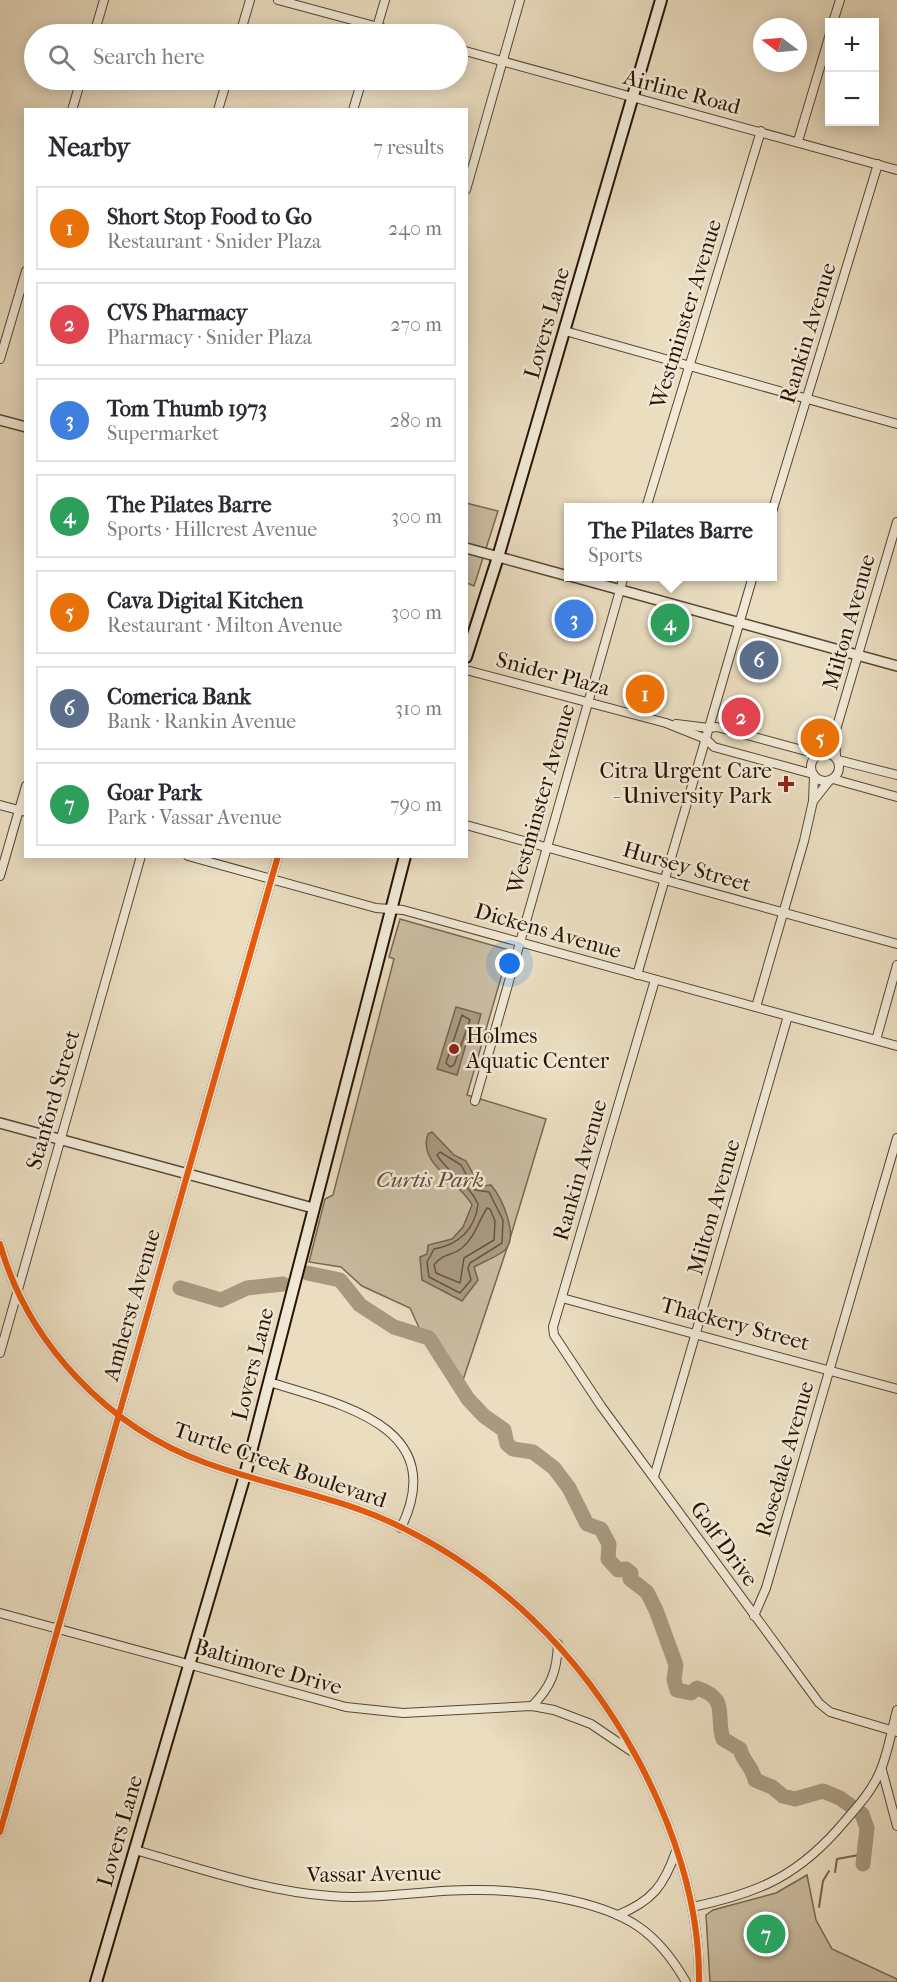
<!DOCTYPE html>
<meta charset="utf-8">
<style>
:root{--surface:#fff;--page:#f7f7f7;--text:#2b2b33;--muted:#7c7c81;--line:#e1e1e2;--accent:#8f2418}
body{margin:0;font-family:"IM FELL French Canon",serif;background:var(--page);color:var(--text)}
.controls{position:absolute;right:18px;top:18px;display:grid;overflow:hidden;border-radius:0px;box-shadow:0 3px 15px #0003}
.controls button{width:54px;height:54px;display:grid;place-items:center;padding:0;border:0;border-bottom:2px solid var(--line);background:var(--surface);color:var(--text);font:30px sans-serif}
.compass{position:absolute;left:753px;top:18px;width:54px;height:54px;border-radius:50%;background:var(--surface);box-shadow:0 3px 15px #0003;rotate:286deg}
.you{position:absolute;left:510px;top:964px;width:21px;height:21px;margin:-15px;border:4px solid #fff;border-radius:50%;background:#1a73e8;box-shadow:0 0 0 9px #1a73e833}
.badge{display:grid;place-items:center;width:39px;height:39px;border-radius:50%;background:var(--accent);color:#fff;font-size:20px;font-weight:700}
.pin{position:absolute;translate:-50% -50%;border:3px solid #fff;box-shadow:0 2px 6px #0006}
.popup{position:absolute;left:564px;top:503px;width:213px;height:78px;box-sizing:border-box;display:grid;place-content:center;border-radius:0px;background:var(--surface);filter:drop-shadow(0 2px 4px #0005);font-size:20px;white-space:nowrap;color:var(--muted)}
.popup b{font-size:22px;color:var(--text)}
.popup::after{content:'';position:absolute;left:50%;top:100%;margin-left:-12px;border:12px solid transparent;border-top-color:var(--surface)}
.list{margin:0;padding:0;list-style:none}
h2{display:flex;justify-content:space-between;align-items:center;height:78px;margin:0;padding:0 24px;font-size:26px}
h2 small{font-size:20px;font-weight:400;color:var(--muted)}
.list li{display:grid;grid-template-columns:39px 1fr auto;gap:18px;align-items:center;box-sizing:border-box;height:84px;margin:0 12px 12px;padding:0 12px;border:2px solid var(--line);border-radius:0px}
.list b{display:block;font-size:22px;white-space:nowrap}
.list p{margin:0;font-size:20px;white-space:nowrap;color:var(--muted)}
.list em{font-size:20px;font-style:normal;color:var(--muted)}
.icon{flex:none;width:33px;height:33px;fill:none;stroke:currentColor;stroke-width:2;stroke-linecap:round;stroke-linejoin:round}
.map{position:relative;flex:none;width:897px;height:1982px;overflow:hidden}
.search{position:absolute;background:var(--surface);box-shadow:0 3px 15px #0003;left:24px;top:24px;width:444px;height:66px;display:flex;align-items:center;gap:15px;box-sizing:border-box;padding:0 21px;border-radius:33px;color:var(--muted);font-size:22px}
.panel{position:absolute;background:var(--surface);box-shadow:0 3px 15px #0003;left:24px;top:108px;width:444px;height:750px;border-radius:0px}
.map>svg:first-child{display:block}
</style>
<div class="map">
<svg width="897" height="1982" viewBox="0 0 897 1982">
<rect width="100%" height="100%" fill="#eaddc0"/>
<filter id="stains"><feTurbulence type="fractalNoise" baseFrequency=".00333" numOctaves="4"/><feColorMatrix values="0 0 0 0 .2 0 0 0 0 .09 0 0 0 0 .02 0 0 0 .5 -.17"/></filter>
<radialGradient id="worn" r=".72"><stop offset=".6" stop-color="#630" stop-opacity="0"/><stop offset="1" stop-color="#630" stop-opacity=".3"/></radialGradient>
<g fill="#c9bba0" stroke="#786852" stroke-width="1.5">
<polygon points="466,503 498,511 474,586 467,583"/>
<polygon points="400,919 509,950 467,1095 546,1119 508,1245 459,1392 428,1347 410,1308 362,1286 341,1267 309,1262 325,1199 333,1195 394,959 389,957"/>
<polygon points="807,1875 816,1920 832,1949 897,1979 897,1982 710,1982 706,1915 713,1910 776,1893"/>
</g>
<g fill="#a89980" stroke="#75644e" stroke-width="1.5">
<polygon points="456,1007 481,1014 477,1028 471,1027 457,1075 437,1069"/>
<path d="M432,1132L454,1155L466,1161L480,1186L491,1185C502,1198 520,1237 504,1251C496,1257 483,1262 474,1267L478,1280L462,1301L422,1280L420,1257L427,1254L428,1245L452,1239L463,1227L472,1205C461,1183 417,1164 428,1134Z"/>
</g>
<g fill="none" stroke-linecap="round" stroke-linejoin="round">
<g stroke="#685642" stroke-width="1.5">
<polygon points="462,1015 470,1020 454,1065 450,1067 446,1063"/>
<path d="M440,1152L461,1165L475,1190L489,1192L503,1220L502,1243L470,1263L468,1268L471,1280L460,1293L429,1277L427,1262L434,1249C458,1245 475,1230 478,1204C470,1185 448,1173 437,1155Z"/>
<path d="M487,1208L490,1209L495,1221L494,1240L464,1258L460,1283L436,1273L434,1265C445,1251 450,1258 462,1248C475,1237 478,1222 487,1208Z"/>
</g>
<g stroke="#75644e" stroke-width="2">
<polyline points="835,1872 837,1859 864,1854"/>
<polyline points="819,1907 823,1881 829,1871"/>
</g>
<g stroke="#a89980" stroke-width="15">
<path d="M307,1273L340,1280L360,1305L394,1327L429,1338L468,1399L484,1416L504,1430L507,1444L513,1449L533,1452L554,1468L569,1488L587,1524L601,1529L609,1544L608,1559L618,1570L626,1569L631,1573L630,1579L647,1592L656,1610L676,1665L674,1680L677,1690L691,1693L697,1688C730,1699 715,1715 723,1739L740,1749C743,1762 752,1766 755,1780L772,1787L783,1796L795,1799L823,1791L840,1798L862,1814L867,1828L863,1864"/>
<polyline points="180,1288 221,1300 247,1288 283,1284"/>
</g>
<defs>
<g id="minor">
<polyline points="278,0 404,34"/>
<polyline points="833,22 840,0"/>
<polyline points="94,34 104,0"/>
<polyline points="240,34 250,0"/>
<polyline points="375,34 385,0"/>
<polyline points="458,49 897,170"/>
<polyline points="72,110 81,80"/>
<polyline points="218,110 227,80"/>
<polyline points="353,110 362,80"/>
<polyline points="798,141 830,34"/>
<polyline points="466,190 520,0"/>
<polyline points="565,331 897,424"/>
<polyline points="0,359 26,271"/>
<polyline points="646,508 761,131"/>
<polyline points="772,512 878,164"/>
<polyline points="466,670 666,723 706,739 714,747 813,774"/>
<polyline points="676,724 709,728 717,727 817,754"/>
<circle cx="825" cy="767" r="14"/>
<polyline points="821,753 835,733"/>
<polyline points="836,757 835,733 897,522"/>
<polyline points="838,760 897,775"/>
<polyline points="833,779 897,797"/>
<polyline points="814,800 829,781"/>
<polyline points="0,805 26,812"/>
<polyline points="466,825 897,944"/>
<polyline points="188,856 376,908 403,910 897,1046"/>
<polyline points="0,876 26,786"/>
<polyline points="637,975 753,576"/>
<polyline points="655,980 553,1327 554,1335 601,1406 819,1703 830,1712 897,1732"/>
<polyline points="756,1007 804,841 813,801 814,776"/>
<polyline points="876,1040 897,965"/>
<polyline points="475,1101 624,576"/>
<path d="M0,1244C28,1344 109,1428 206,1463C266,1485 329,1495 388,1521C496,1570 581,1654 637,1758C673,1825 700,1904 699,1982"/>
<polyline points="562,1298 897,1389"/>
<polyline points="0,1353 141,856"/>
<path d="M269,1382C343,1405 450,1427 401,1528"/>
<polyline points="654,1477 788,1016"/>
<polyline points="0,1613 346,1707 403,1713 532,1706 554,1710 591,1724 631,1751"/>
<polyline points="754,1616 766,1588 897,1138"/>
<path d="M532,1706C551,1687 557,1671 558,1644"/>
<polyline points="882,1770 897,1826"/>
<polyline points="0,1832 278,856"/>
<path d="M135,1850C199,1868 263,1891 330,1896C377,1900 424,1890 471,1890C519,1889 599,1899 639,1927C659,1941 674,1961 686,1982"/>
<path d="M692,1907C760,1893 800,1875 845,1821C857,1807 870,1793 878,1776C888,1756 891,1731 897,1710"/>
<path d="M618,1915C652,1901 664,1886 676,1851"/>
</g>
<g id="tertiary">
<polyline points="0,420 26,427"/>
<polyline points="466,548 568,576"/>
<polyline points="570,576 897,666"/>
<polyline points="0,1123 313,1208"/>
</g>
<g id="secondary">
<polyline points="466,657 498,557 661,0"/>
<polyline points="96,1982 245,1475 405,856"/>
</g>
</defs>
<use href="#minor" stroke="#584632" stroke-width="10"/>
<use href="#tertiary" stroke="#584632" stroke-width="12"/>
<use href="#secondary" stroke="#281403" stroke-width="14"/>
<use href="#minor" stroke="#f1e9d6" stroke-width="8"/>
<use href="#tertiary" stroke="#f1e9d6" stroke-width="9"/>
<use href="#secondary" stroke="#f1e9d6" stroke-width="10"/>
<defs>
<g id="cycleway">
<path d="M0,1244C28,1344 109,1428 206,1463C266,1485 329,1495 388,1521C496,1570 581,1654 637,1758C673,1825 700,1904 699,1982"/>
<polyline points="0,1832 278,856"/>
</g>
</defs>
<use href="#cycleway" stroke="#f1e9d6" stroke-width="10"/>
<use href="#cycleway" stroke="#e8590c" stroke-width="6"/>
</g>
<g fill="#8f2418" stroke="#f1e9d6" stroke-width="2">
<path d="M783 775h6v6h6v6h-6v6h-6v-6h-6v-6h6z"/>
<circle cx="454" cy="1049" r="6"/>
</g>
<g text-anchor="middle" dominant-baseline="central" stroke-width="5" stroke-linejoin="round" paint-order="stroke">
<g font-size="22" fill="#281403" stroke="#f1e9d6">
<text transform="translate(682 92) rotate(15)">Airline Road</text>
<text transform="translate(686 314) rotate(-73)">Westminster Avenue</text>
<text transform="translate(547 323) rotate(-74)">Lovers Lane</text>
<text transform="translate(808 333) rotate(-73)">Rankin Avenue</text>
<text transform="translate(849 622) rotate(-74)">Milton Avenue</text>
<text transform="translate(553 674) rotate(15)">Snider Plaza</text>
<text transform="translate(541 799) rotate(-74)">Westminster Avenue</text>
<text transform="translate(687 867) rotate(16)">Hursey Street</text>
<text transform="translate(548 931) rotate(16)">Dickens Avenue</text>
<text transform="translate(53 1100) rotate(-74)">Stanford Street</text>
<text transform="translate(580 1170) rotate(-74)">Rankin Avenue</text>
<text transform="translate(714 1207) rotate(-74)">Milton Avenue</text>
<text transform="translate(132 1305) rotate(-74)">Amherst Avenue</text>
<text transform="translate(735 1324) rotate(15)">Thackery Street</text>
<text transform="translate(253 1364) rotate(-76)">Lovers Lane</text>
<text transform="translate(785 1459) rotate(-74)">Rosedale Avenue</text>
<text transform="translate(280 1465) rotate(19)">Turtle Creek Boulevard</text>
<text transform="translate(724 1544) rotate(54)">Golf Drive</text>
<text transform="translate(268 1667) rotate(16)">Baltimore Drive</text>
<text transform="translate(120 1831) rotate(-74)">Lovers Lane</text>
<text transform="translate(374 1874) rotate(-1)">Vassar Avenue</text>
</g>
<g font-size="22" fill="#281403" stroke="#f1e9d6" text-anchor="end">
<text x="772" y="771">Citra Urgent Care<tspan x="772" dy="25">- University Park</tspan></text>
<text x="466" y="1036" text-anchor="start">Holmes<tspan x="466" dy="25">Aquatic Center</tspan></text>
</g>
<g font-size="22" font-style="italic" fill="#604e3a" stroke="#f1e9d6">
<text x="430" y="1180">Curtis Park</text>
</g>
</g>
<rect width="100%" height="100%" filter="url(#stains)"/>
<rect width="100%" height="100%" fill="url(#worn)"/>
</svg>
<div class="controls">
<button>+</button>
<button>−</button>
</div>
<svg class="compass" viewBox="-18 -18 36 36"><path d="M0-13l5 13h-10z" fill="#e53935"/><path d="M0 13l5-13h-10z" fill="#7c7c81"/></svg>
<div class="you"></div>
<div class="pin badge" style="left:645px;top:694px;background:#e8710a">1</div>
<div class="pin badge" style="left:741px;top:717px;background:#e0444e">2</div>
<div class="pin badge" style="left:574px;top:619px;background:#3f7fe0">3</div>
<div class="pin badge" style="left:670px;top:623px;background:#2e9e5b">4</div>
<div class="popup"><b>The Pilates Barre</b>Sports</div>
<div class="pin badge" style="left:820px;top:738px;background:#e8710a">5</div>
<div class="pin badge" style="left:759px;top:660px;background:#5c6f8a">6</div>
<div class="pin badge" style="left:766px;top:1934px;background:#2e9e5b">7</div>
<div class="search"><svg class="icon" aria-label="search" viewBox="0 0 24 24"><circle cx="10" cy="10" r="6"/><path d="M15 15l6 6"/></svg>Search here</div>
<section class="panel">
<h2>Nearby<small>7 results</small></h2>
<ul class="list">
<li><span class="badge" style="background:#e8710a">1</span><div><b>Short Stop Food to Go</b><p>Restaurant · Snider Plaza</p></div><em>240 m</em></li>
<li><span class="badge" style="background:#e0444e">2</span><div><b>CVS Pharmacy</b><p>Pharmacy · Snider Plaza</p></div><em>270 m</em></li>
<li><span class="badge" style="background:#3f7fe0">3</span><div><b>Tom Thumb 1973</b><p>Supermarket</p></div><em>280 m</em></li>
<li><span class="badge" style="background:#2e9e5b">4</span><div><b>The Pilates Barre</b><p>Sports · Hillcrest Avenue</p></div><em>300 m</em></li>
<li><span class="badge" style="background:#e8710a">5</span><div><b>Cava Digital Kitchen</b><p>Restaurant · Milton Avenue</p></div><em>300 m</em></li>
<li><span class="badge" style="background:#5c6f8a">6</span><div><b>Comerica Bank</b><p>Bank · Rankin Avenue</p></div><em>310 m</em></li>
<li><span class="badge" style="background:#2e9e5b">7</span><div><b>Goar Park</b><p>Park · Vassar Avenue</p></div><em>790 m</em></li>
</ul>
</section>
</div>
